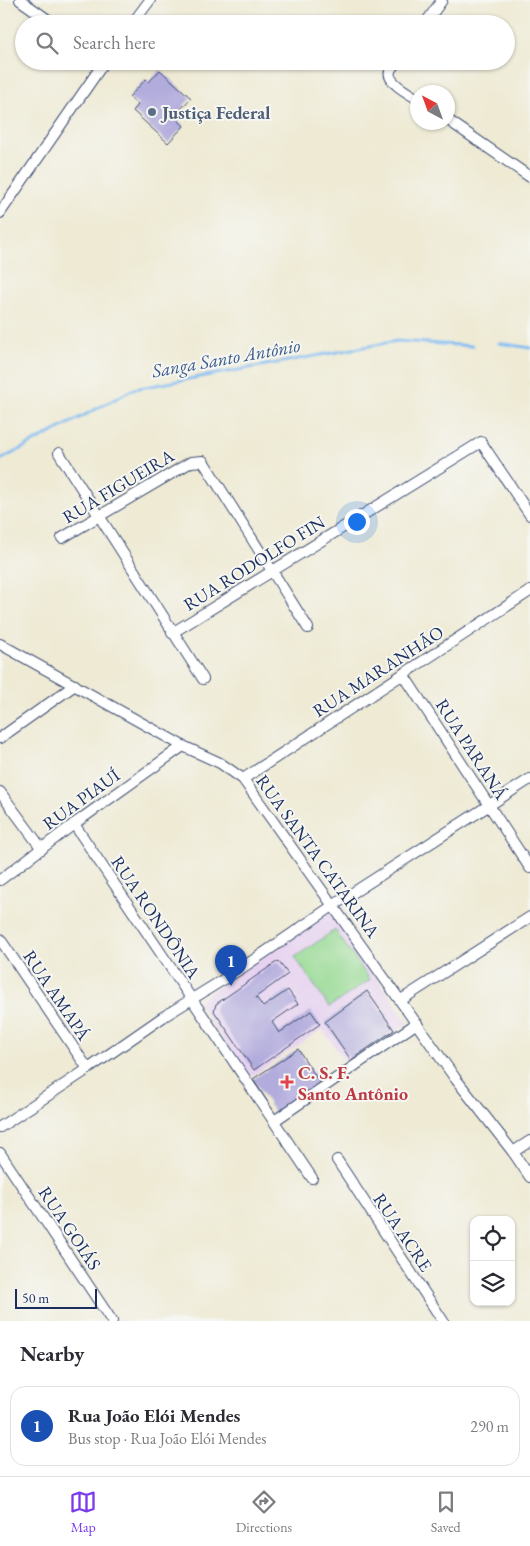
<!DOCTYPE html>
<meta charset="utf-8">
<style>
:root{--surface:#fff;--page:#f7f7f7;--text:#2b2b33;--muted:#7c7c81;--line:#e1e1e2;--accent:#7c3aed}
body{margin:0;font-family:"EB Garamond",serif;background:var(--page);color:var(--text)}
.controls{position:absolute;right:15px;bottom:15px;display:grid;overflow:hidden;border-radius:10px;box-shadow:0 1px 4px #0004}
.controls button{width:45px;height:45px;display:grid;place-items:center;padding:0;border:0;border-bottom:1px solid var(--line);background:var(--surface);color:var(--text);font:25px sans-serif}
.compass{position:absolute;left:410px;top:85px;width:45px;height:45px;border-radius:50%;background:var(--surface);box-shadow:0 1px 4px #0004;rotate:319deg}
.scale{position:absolute;left:15px;bottom:12px;width:82px;box-sizing:border-box;padding-left:5px;border:2px solid #1b2f5e;border-top:0;font-size:14px;line-height:18px;white-space:nowrap;color:#1b2f5e;-webkit-text-stroke:4px #f6f6f2;paint-order:stroke}
.you{position:absolute;left:356px;top:521px;width:18px;height:18px;margin:-12px;border:4px solid #fff;border-radius:50%;background:#1a73e8;box-shadow:0 0 0 8px #1a73e833}
.badge{display:grid;place-items:center;width:32px;height:32px;border-radius:50%;background:var(--accent);color:#fff;font-size:16px;font-weight:700}
.pin{position:absolute;translate:-50% -41px;filter:drop-shadow(0 1px 2px #0008)}
.pin::after{content:'';position:absolute;top:26px;width:18px;height:15px;background:inherit;clip-path:polygon(0 0,100% 0,50% 100%)}
.list{margin:0;padding:0;list-style:none}
h2{display:flex;justify-content:space-between;align-items:center;height:65px;margin:0;padding:0 20px;font-size:21px}
h2 small{font-size:16px;font-weight:400;color:var(--muted)}
.list li{display:grid;grid-template-columns:32px 1fr auto;gap:15px;align-items:center;box-sizing:border-box;height:80px;margin:0 10px 10px;padding:0 10px;border:1px solid var(--line);border-radius:15px}
.list b{display:block;font-size:19px;white-space:nowrap}
.list p{margin:0;font-size:16px;white-space:nowrap;color:var(--muted)}
.list em{font-size:16px;font-style:normal;color:var(--muted)}
.icon{flex:none;width:28px;height:28px;fill:none;stroke:currentColor;stroke-width:2;stroke-linecap:round;stroke-linejoin:round}
.map{position:relative;flex:none;width:530px;height:1321px;overflow:hidden}
.search{position:absolute;background:var(--surface);box-shadow:0 1px 4px #0004;left:15px;right:15px;top:15px;height:55px;display:flex;align-items:center;gap:12px;box-sizing:border-box;padding:0 18px;border-radius:28px;color:var(--muted);font-size:19px}
.sheet{height:155px;background:var(--surface)}
nav{display:flex;justify-content:space-around;align-items:center;box-sizing:border-box;height:70px;border-top:1px solid var(--line);background:var(--surface);font-size:14px;color:var(--muted)}
nav a{display:grid;justify-items:center;gap:2px}
nav .on{color:var(--accent)}
.map>svg:first-child{display:block}
</style>
<div class="map">
<svg width="530" height="1321" viewBox="0 0 530 1321">
<rect width="100%" height="100%" fill="#f6f6f2"/>
<filter id="ink" filterUnits="userSpaceOnUse"><feTurbulence type="fractalNoise" baseFrequency=".02" numOctaves="2"/><feDisplacementMap in="SourceGraphic" scale="10" xChannelSelector="R" yChannelSelector="G"/><feConvolveMatrix kernelMatrix="1 2 1 2 8 2 1 2 1" color-interpolation-filters="sRGB"/></filter>
<filter id="wash" filterUnits="userSpaceOnUse"><feTurbulence type="fractalNoise" baseFrequency=".0096" numOctaves="4" result="noise"/><feDisplacementMap in="SourceGraphic" scale="20" xChannelSelector="R" yChannelSelector="G"/><feGaussianBlur stdDeviation="1.12" result="paint"/><feColorMatrix in="noise" values="0 0 0 0 0 0 0 0 0 0 0 0 0 0 0 0 0 1.4 0 .05"/><feComposite in="paint" operator="in"/></filter>
<g filter="url(#wash)">
<rect width="100%" height="100%" fill="#eeead4"/>
<polygon fill="#e6d2f0" points="332,911 408,1023 347,1064 322,1029 248,1079 197,1001"/>
<polygon fill="#95d992" stroke="#588478" points="335,930 370,980 329,1007 295,957"/>
<g fill="none" stroke-linecap="round" stroke-linejoin="round">
<g stroke="#80bcf2" stroke-width="3">
<polyline points="499,343 530,348"/>
<polyline points="0,460 134,389 397,341 473,346"/>
</g>
</g>
<g id="blocks">
<g fill="#b2acdd">
<polygon points="160,70 191,98 174,116 184,126 168,143 133,111 138,105 129,97 146,79 149,82"/>
<polygon points="278,961 288,974 256,997 263,1007 288,990 298,1004 272,1022 279,1033 311,1011 320,1024 254,1070 214,1011 216,1004"/>
<polygon points="367,991 394,1030 351,1060 325,1022"/>
<polygon points="298,1049 321,1085 276,1115 253,1079"/>
</g>
</g>
</g>
<g filter="url(#ink)">
<use href="#blocks" fill-opacity="0" stroke="#3b4b70" stroke-width="1"/>
<g fill="none" stroke-linecap="round" stroke-linejoin="round">
<defs>
<g id="minor">
<polyline points="20,0 54,24"/>
<polyline points="132,24 150,0"/>
<polyline points="425,24 442,0"/>
<path d="M397,61C395,64 391,68 390,71C386,82 410,94 418,99"/>
<polyline points="448,120 530,177"/>
<polyline points="0,213 105,61"/>
<polyline points="59,453 203,679"/>
<polyline points="62,538 191,462 203,461 308,628"/>
<polyline points="172,633 481,442 530,515"/>
<polyline points="0,644 183,746 220,763 243,779 455,1078 513,1152 530,1177"/>
<polyline points="403,674 530,868"/>
<polyline points="0,738 75,685"/>
<polyline points="243,779 530,591"/>
<polyline points="0,792 42,849"/>
<polyline points="74,824 312,1178"/>
<polyline points="0,880 74,824 183,746"/>
<polyline points="0,939 88,1069"/>
<polyline points="401,1000 530,917"/>
<polyline points="274,1121 417,1023"/>
<polyline points="0,1127 88,1069 163,1017 242,968 334,905 530,779"/>
<polyline points="513,1152 530,1141"/>
<polyline points="0,1153 112,1321"/>
<polyline points="337,1160 443,1321"/>
</g>
</defs>
<use href="#minor" stroke="#3b4b70" stroke-width="12"/>
<use href="#minor" stroke="#fff" stroke-width="10"/>
</g>
</g>
<circle fill="#5c6f8a" stroke="#f6f6f2" stroke-width="2" cx="152" cy="112" r="5"/>
<path fill="#e0444e" stroke="#f6f6f2" stroke-width="2" d="M284.5 1074.5h5v5h5v5h-5v5h-5v-5h-5v-5h5z"/>
<g text-anchor="middle" dominant-baseline="central" stroke-width="4" stroke-linejoin="round" paint-order="stroke">
<g font-size="18" font-weight="bold" fill="#4e5e75" stroke="#f6f6f2" text-anchor="start">
<text x="162" y="112">Justiça Federal</text>
</g>
<g font-size="18" fill="#1b2f5e" stroke="#f6f6f2">
<text transform="translate(118 486) rotate(-31)">RUA FIGUEIRA</text>
<text transform="translate(254 563) rotate(-32)">RUA RODOLFO FIN</text>
<text transform="translate(378 671) rotate(-33)">RUA MARANHÃO</text>
<text transform="translate(472 749) rotate(57)">RUA PARANÁ</text>
<text transform="translate(81 799) rotate(-36)">RUA PIAUÍ</text>
<text transform="translate(318 856) rotate(54)">RUA SANTA CATARINA</text>
<text transform="translate(156 917) rotate(56)">RUA RONDÔNIA</text>
<text transform="translate(57 995) rotate(56)">RUA AMAPÁ</text>
<text transform="translate(70 1228) rotate(56)">RUA GOIÁS</text>
<text transform="translate(403 1232) rotate(56)">RUA ACRE</text>
</g>
<g font-size="18" font-weight="bold" fill="#be3a42" stroke="#f6f6f2" text-anchor="start">
<text x="298" y="1072">C. S. F.<tspan x="298" dy="21">Santo Antônio</tspan></text>
</g>
<g font-size="19" font-style="italic" fill="#39598a" stroke="#f6f6f2">
<text transform="translate(226 358) rotate(-10)">Sanga Santo Antônio</text>
</g>
</g>
</svg>
<div class="controls">
<button><svg class="icon" aria-label="locate" viewBox="0 0 24 24"><circle cx="12" cy="12" r="6"/><path d="M12 2v4M12 18v4M2 12h4M18 12h4"/></svg></button>
<button><svg class="icon" aria-label="layers" viewBox="0 0 24 24"><path d="M12 4l9 5-9 5-9-5zM3 14l9 5 9-5"/></svg></button>
</div>
<svg class="compass" viewBox="-18 -18 36 36"><path d="M0-13l5 13h-10z" fill="#e53935"/><path d="M0 13l5-13h-10z" fill="#7c7c81"/></svg>
<div class="scale">50 m</div>
<div class="you"></div>
<div class="pin badge" style="left:231px;top:986px;background:#1a4fb4">1</div>
<div class="search"><svg class="icon" aria-label="search" viewBox="0 0 24 24"><circle cx="10" cy="10" r="6"/><path d="M15 15l6 6"/></svg>Search here</div>
</div>
<section class="sheet">
<h2>Nearby<small></small></h2>
<ul class="list">
<li><span class="badge" style="background:#1a4fb4">1</span><div><b>Rua João Elói Mendes</b><p>Bus stop · Rua João Elói Mendes</p></div><em>290 m</em></li>
</ul>
</section>
<nav>
<a class="on"><svg class="icon" aria-label="map" viewBox="0 0 24 24"><path d="M3 6l6-2 6 2 6-2v14l-6 2-6-2-6 2zM9 4v14M15 6v14"/></svg>Map</a>
<a><svg class="icon" aria-label="directions" viewBox="0 0 24 24"><path d="M12 3l9 9-9 9-9-9zM9 14v-3h6M13 9l2 2-2 2"/></svg>Directions</a>
<a><svg class="icon" aria-label="saved" viewBox="0 0 24 24"><path d="M7 4h10v16l-5-4-5 4z"/></svg>Saved</a>
</nav>
